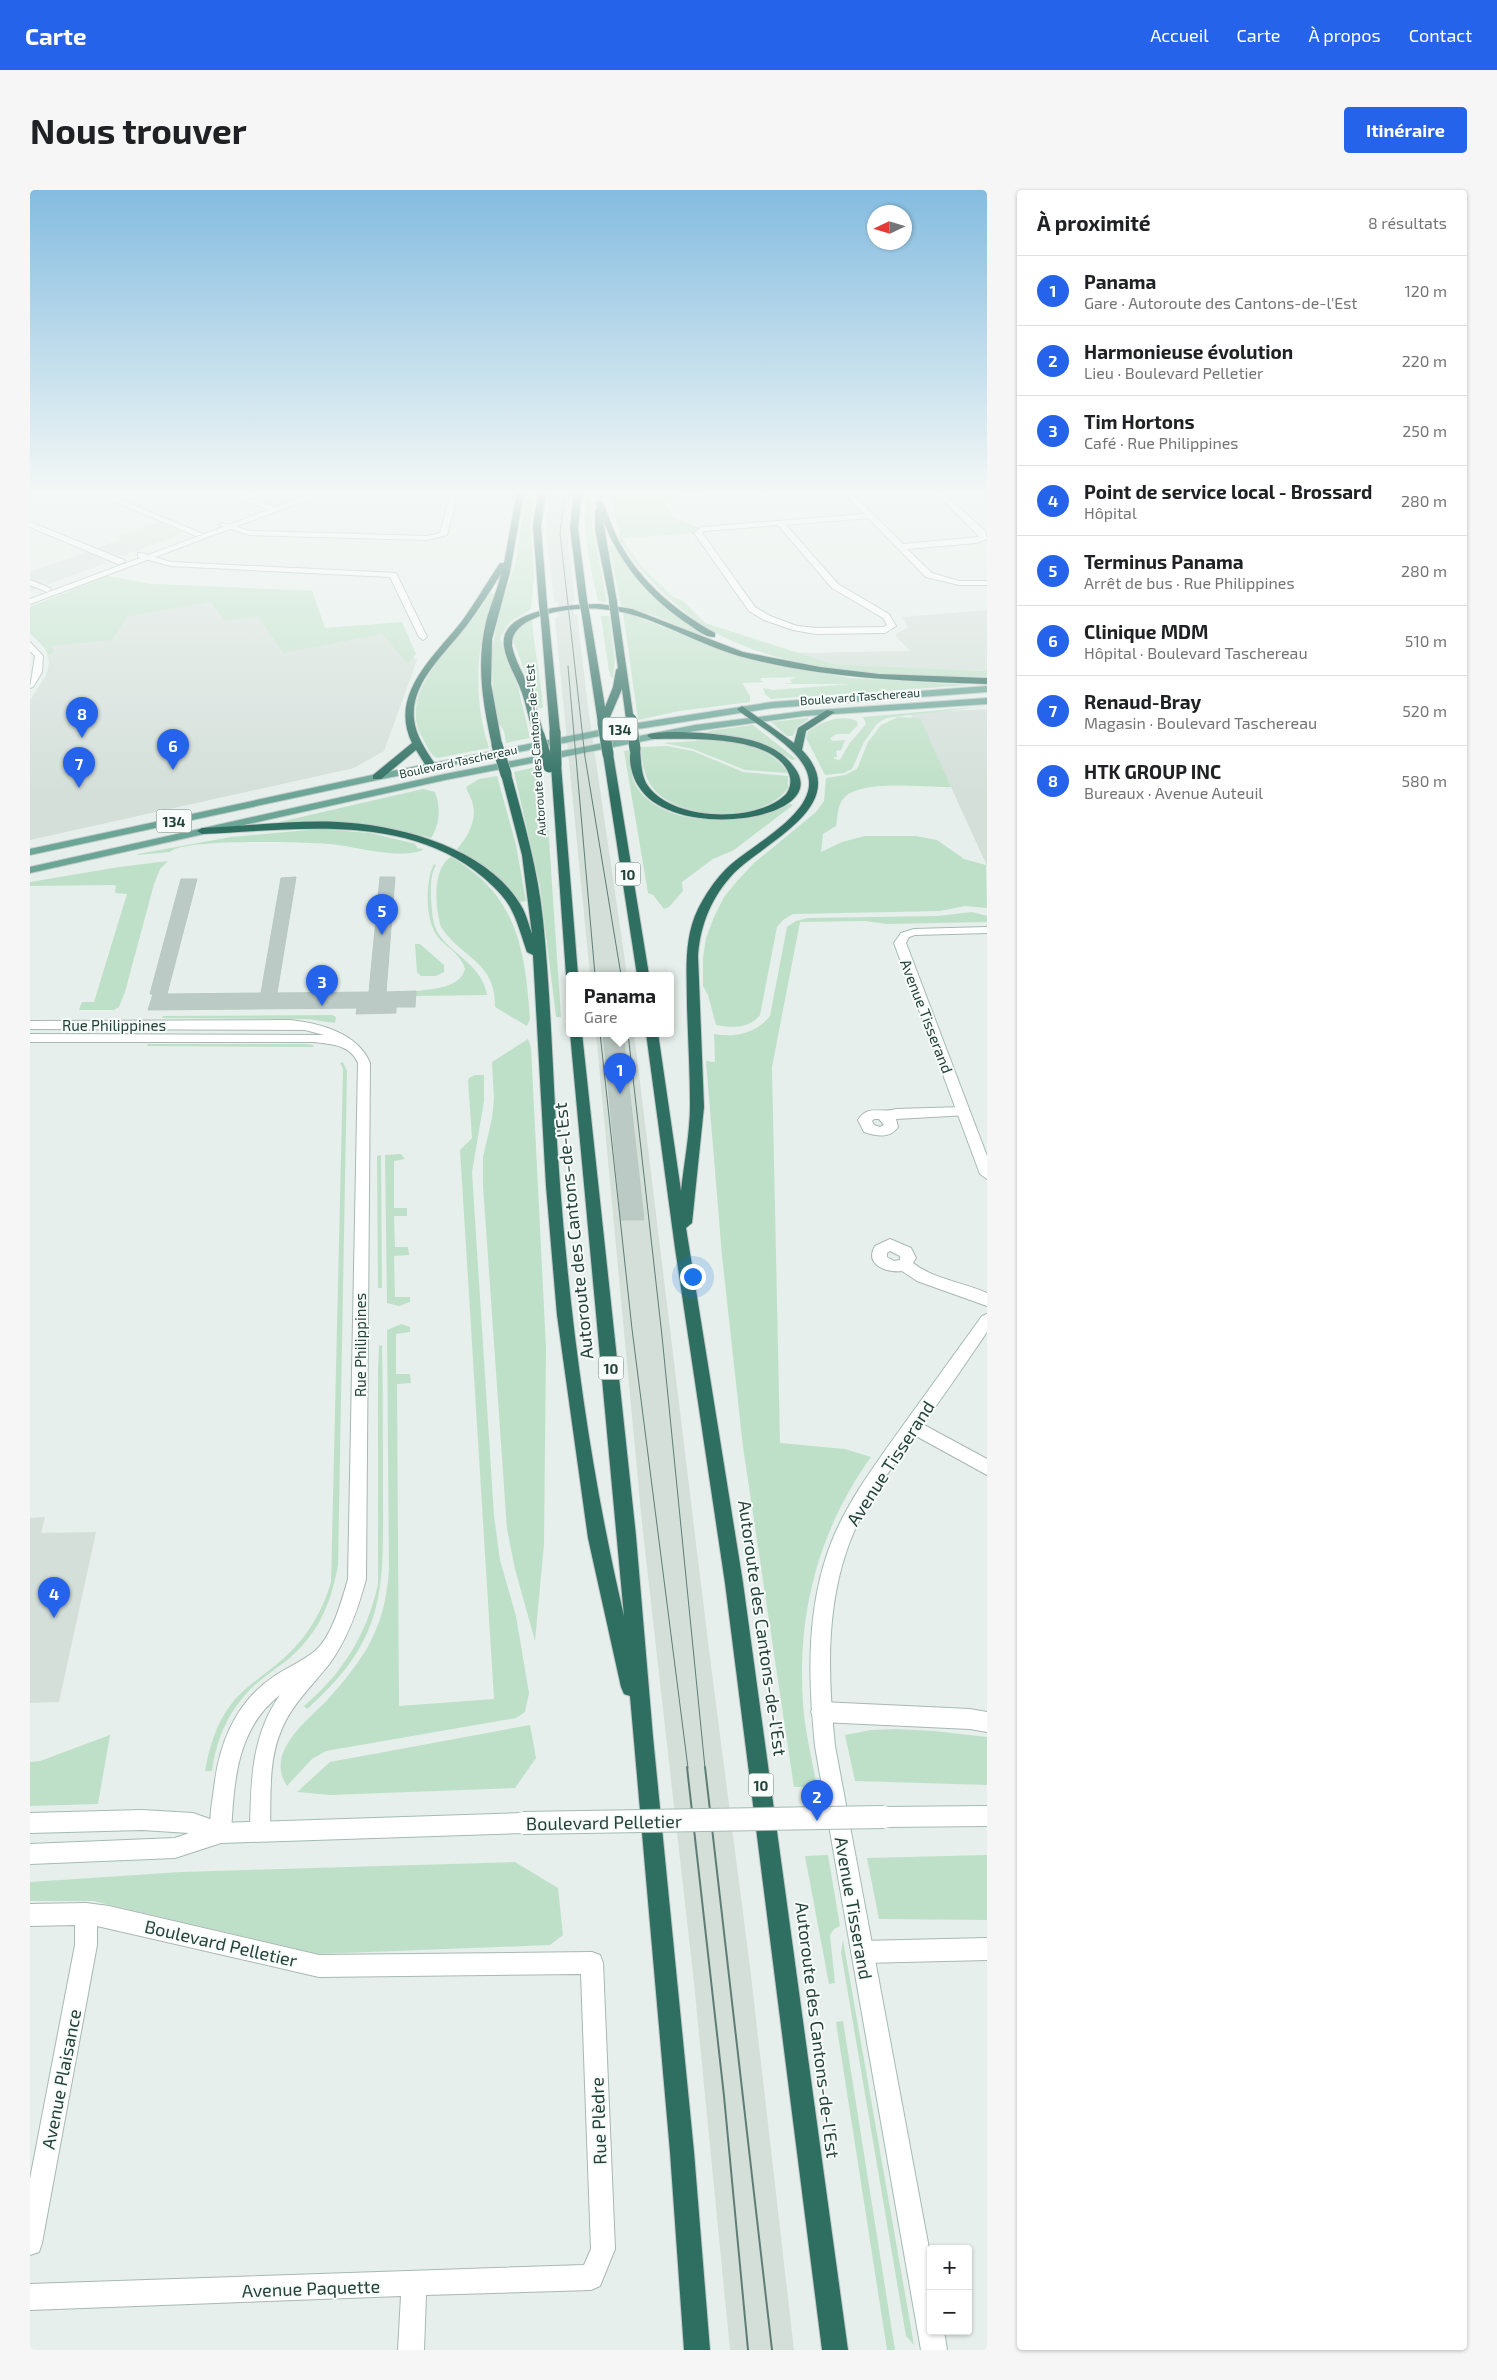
<!DOCTYPE html>
<html lang="fr">
<meta charset="utf-8">
<style>
:root{--surface:#fff;--page:#f6f6f6;--text:#202124;--muted:#757577;--line:#e0e0e0;--accent:#2563eb}
body{margin:0;font-family:"Exo 2",sans-serif;background:var(--page);color:var(--text)}
.controls{position:absolute;right:15px;bottom:15px;display:grid;overflow:hidden;border-radius:5px;box-shadow:0 1px 4px #0004}
.controls button{width:45px;height:45px;display:grid;place-items:center;padding:0;border:0;border-bottom:1px solid var(--line);background:var(--surface);color:var(--text);font:25px sans-serif}
.compass{position:absolute;left:837px;top:15px;width:45px;height:45px;border-radius:50%;background:var(--surface);box-shadow:0 1px 4px #0004;rotate:266deg}
.you{position:absolute;left:662px;top:1086px;width:18px;height:18px;margin:-12px;border:4px solid #fff;border-radius:50%;background:#1a73e8;box-shadow:0 0 0 8px #1a73e833}
.badge{display:grid;place-items:center;width:32px;height:32px;border-radius:50%;background:var(--accent);color:#fff;font-size:16px;font-weight:700}
.pin{position:absolute;translate:-50% -41px;filter:drop-shadow(0 1px 2px #0008)}
.pin::after{content:'';position:absolute;top:26px;width:18px;height:15px;background:inherit;clip-path:polygon(0 0,100% 0,50% 100%)}
.popup{position:absolute;left:536px;top:782px;width:108px;height:65px;box-sizing:border-box;display:grid;place-content:center;border-radius:5px;background:var(--surface);filter:drop-shadow(0 1px 4px #0005);font-size:16px;white-space:nowrap;color:var(--muted)}
.popup b{font-size:19px;color:var(--text)}
.popup::after{content:'';position:absolute;left:50%;top:100%;margin-left:-10px;border:10px solid transparent;border-top-color:var(--surface)}
.list{margin:0;padding:0;list-style:none}
h2{display:flex;justify-content:space-between;align-items:center;height:65px;margin:0;padding:0 20px;font-size:21px}
h2 small{font-size:16px;font-weight:400;color:var(--muted)}
.list li{display:grid;grid-template-columns:32px 1fr auto;gap:15px;align-items:center;box-sizing:border-box;height:70px;padding:0 20px;border-top:1px solid var(--line)}
.list b{display:block;font-size:19px;white-space:nowrap}
.list p{margin:0;font-size:16px;white-space:nowrap;color:var(--muted)}
.list em{font-size:16px;font-style:normal;color:var(--muted)}
.map{position:relative;flex:none;width:957px;height:2160px;overflow:hidden;border-radius:5px}
header{display:flex;align-items:center;gap:30px;box-sizing:border-box;height:70px;padding:0 25px;background:var(--accent);color:#fff}
header strong{font-size:24px}
nav{display:flex;gap:28px;margin-inline-start:auto;font-size:18px}
.intro{display:flex;align-items:center;justify-content:space-between;box-sizing:border-box;height:120px;padding:0 30px}
h1{margin:0;font-size:35px}
.button{padding:12px 22px;border-radius:5px;background:var(--accent);color:#fff;font-size:18px;font-weight:700}
main{display:flex;gap:30px;padding:0 30px}
aside{flex:1;background:var(--surface);border-radius:5px;box-shadow:0 1px 4px #0004}
.map>svg:first-child{display:block}
</style>
<header>
<strong>Carte</strong>
<nav><a>Accueil</a><a>Carte</a><a>À propos</a><a>Contact</a></nav>
</header>
<div class="intro"><h1>Nous trouver</h1><a class="button">Itinéraire</a></div>
<main>
<div class="map">
<svg width="957" height="2160" viewBox="0 0 957 2160">
<rect width="100%" height="100%" fill="#e6efeb"/>
<g fill="#d4dfda">
<polygon points="521,302 541,302 537,339 545,411 542,412 544,425 547,425 558,517 597,785 560,785 525,429 529,426 528,412 524,412 517,348 517,323"/>
<polygon points="129,332 154,343 93,366 85,364 73,369 76,373 0,401 0,382 92,349 88,346"/>
<polygon points="78,386 121,394 282,401 295,438 352,444 387,470 354,561 324,578 0,650 0,510 16,485 19,473 16,459 0,444 0,417"/>
<polygon points="957,420 957,481 803,474 766,463 880,461 865,445 878,437 872,427"/>
<polygon points="957,519 957,676 921,597 880,523"/>
<polygon points="566,843 604,843 679,1460 720,1777 764,2160 700,2160 664,1793 612,1333"/>
<polygon points="15,1327 11,1343 66,1342 29,1512 0,1513 0,1328"/>
</g>
<g fill="#bfe0c8">
<polygon points="496,302 505,302 500,331 504,386 501,419 479,433 470,448 488,497 500,548 476,553 474,541 469,534 463,505 462,461 469,423 486,371"/>
<path d="M557,302H563L562,334L577,412L568,411C561,375 550,339 557,302Z"/>
<path d="M636,303L647,305L636,315L644,328L672,339L668,343L592,348L611,376L644,408L652,410L675,433L803,474L957,481V487C865,485 755,486 674,436C659,426 644,413 630,400C615,384 600,369 590,350L591,348L584,320V306Z"/>
<path d="M579,355H583C604,394 641,417 675,444L670,445L626,426L591,416Z"/>
<polygon points="78,386 121,394 282,401 295,438 372,432 386,464 378,474 352,444 253,463 228,426 195,431 181,412 98,426 82,450 21,456 24,462 19,465 9,451 0,444 0,417"/>
<path d="M459,403L465,404C445,452 443,509 459,558L407,568C400,565 396,554 392,547C364,495 440,446 459,403Z"/>
<polygon points="593,422 696,461 750,476 820,488 940,495 741,509 735,504 733,498 743,500 821,494 753,494 762,493 760,490 767,487 731,488 730,490 734,492 712,493 720,506 720,512 649,521 608,530"/>
<polygon points="571,426 579,426 585,471 583,488 581,487 579,481"/>
<path d="M502,429C504,459 511,488 513,518H508L483,450L487,440Z"/>
<path d="M957,516L856,528L847,534L834,552L822,579L814,583L795,585L776,548L778,542C790,532 812,524 827,531L828,535L819,544H807L800,548L803,551L815,550L811,560L806,561L807,567H804V569L810,570L819,554L836,534L833,527Z"/>
<path d="M868,527L890,528L921,597C896,598 833,589 815,607C807,614 808,626 806,636L793,644L791,662L812,652L835,646H886L907,650L934,669L956,675L957,718L935,716L910,721L763,724L753,730L747,737L730,825C719,839 702,838 686,835L678,805L673,796V768L676,748L684,727L694,707L708,690L724,673L786,622L794,611L796,588L815,585L827,579L838,552L851,535Z"/>
<polygon points="777,528 779,529 767,537 763,546 757,546 741,532"/>
<path d="M723,535L766,569L762,570C737,552 710,547 680,544L678,541Z"/>
<path d="M679,550C707,552 742,557 758,583L715,580L663,559L633,553Z"/>
<path d="M637,556L663,561L713,582L758,586V598C732,635 643,631 620,594C613,583 612,569 611,557Z"/>
<path d="M600,560C601,570 600,584 605,594C629,640 722,637 760,614L763,615L704,660L683,669L652,692L653,701L639,717L634,719L623,705L618,703L594,561Z"/>
<polygon points="505,577 518,635 531,827 526,827 510,696 484,582"/>
<path d="M467,586L486,655L496,711L489,712L470,689L427,659C437,648 447,631 443,615C442,609 438,603 436,597L449,589Z"/>
<path d="M393,599L405,602C411,618 410,634 401,648L362,638L324,633H245Z"/>
<path d="M288,639L340,643L386,654L385,655L388,657L386,658L394,659C374,671 323,656 300,654C276,652 153,648 140,662L108,665V664L201,647Z"/>
<path d="M421,667C487,705 495,758 500,829L497,836L465,817C466,771 432,769 411,737C405,718 402,678 421,667Z"/>
<polygon points="138,671 130,679 124,694 95,802 89,817 84,820 49,820 52,812 64,812 97,704 85,703 86,695 0,696 0,692 89,677"/>
<path d="M404,674L406,675C400,685 401,697 401,709C402,720 402,736 410,746C425,766 453,777 457,805L386,806V801C403,799 430,798 435,779C431,764 417,758 408,747C395,731 395,691 404,674Z"/>
<path d="M942,722L957,726V732L856,734L835,731L770,732L742,877L750,1253L815,1259L841,1267C788,1341 767,1424 773,1514C775,1542 782,1569 787,1597H764L713,1257L692,1066L676,871L685,872L684,844C704,848 727,843 740,826L757,737L766,731L778,728L908,726Z"/>
<polygon points="385,754 390,754 414,775 414,782 406,786 391,786 387,782"/>
<polygon points="302,825 306,827 305,833 277,829 132,828 133,826"/>
<polygon points="498,849 501,857 516,1158 514,1354 505,1451 485,1379 477,1339 453,996 453,967 462,928 464,909 462,872"/>
<polygon points="118,854 276,854 284,855 283,857 117,856"/>
<path d="M313,872L317,881L308,1375C302,1408 292,1436 268,1460C257,1472 244,1479 232,1489C203,1512 187,1544 182,1581H175C179,1558 186,1535 199,1517C215,1495 237,1484 256,1466C278,1446 293,1420 301,1392L312,925L313,879L310,873Z"/>
<path d="M445,885H454V911L442,982L464,1326L470,1370L486,1426L499,1503L495,1522L486,1528L296,1561L282,1569L257,1596C234,1561 279,1530 299,1508C313,1493 325,1477 336,1460C351,1434 357,1409 359,1380L357,1140L371,1134L380,1137V1142L366,1144V1184H380L381,1193L367,1194L369,1516L464,1509L430,960L442,948L438,891L439,888Z"/>
<polygon points="371,964 375,969 364,971 364,1018 377,1018 377,1026 364,1026 365,1057 378,1057 379,1065 364,1066 365,1107 380,1107 380,1112 369,1116 357,1113 355,965"/>
<polygon points="351,965 352,1098 348,1098 347,966"/>
<path d="M352,1155C353,1202 353,1249 353,1296C353,1397 359,1447 277,1519L274,1516C313,1483 337,1444 348,1394V1181L349,1156Z"/>
<polygon points="500,1535 506,1568 485,1598 300,1605 267,1602 300,1572"/>
<polygon points="866,1539 905,1541 957,1547 957,1595 825,1591 815,1545 841,1540"/>
<polygon points="80,1545 68,1614 0,1616 0,1572 10,1571"/>
<polygon points="798,1665 810,1736 804,1739 800,1745 805,1793 799,1794 775,1666"/>
<polygon points="957,1665 957,1730 849,1729 837,1668"/>
<polygon points="485,1672 528,1698 533,1745 520,1755 288,1764 63,1711 0,1711 0,1692 151,1682"/>
<polygon points="813,1750 884,2155 876,2146 811,1762"/>
<polygon points="813,1831 865,2160 857,2160 806,1832"/>
</g>
<g fill="#bbcac4" stroke="#b8c9c2">
<polygon points="266,687 247,803 339,802 350,687 365,687 356,802 386,801 385,817 366,817 366,823 326,824 327,818 118,820 123,804 120,804 151,689 167,689 137,804 231,803 251,688"/>
<polygon points="573,843 593,843 614,1030 591,1030"/>
</g>
<g fill="none" stroke-linecap="round" stroke-linejoin="round">
<defs>
<g id="street">
<polygon points="62,302 72,302 173,344 166,346"/>
<polygon points="195,302 206,302 251,320 244,322"/>
<polygon points="421,302 428,302 417,345 397,350 219,345 189,335 193,333 220,341 397,346 410,343"/>
<polygon points="633,302 699,302 659,308"/>
<path d="M813,302H820L873,354L950,347L904,302H912L955,341L957,349L946,353L877,359L902,383L929,391H957V395H929L896,387L838,328L756,335L808,394L859,424L866,436L855,443L786,444L763,440L734,430L719,421L664,343L672,337L834,324ZM748,335L802,398L853,428L857,435L853,437L786,438L767,436L740,426L725,417L672,343L674,341Z"/>
<polygon points="0,332 94,370 95,372 88,374 0,337"/>
<polygon points="111,363 141,372 366,383 397,447 393,450 389,447 360,387 141,376 108,367 108,363"/>
<polygon points="0,390 20,398 21,400 17,402 0,395"/>
<path d="M260,830C289,833 328,843 340,873L336,1389C328,1419 318,1448 300,1473C283,1495 261,1515 251,1541C238,1571 241,1608 240,1640L237,1647L230,1650L223,1647L220,1640C221,1592 221,1546 250,1505C206,1539 204,1592 201,1643L198,1650L191,1653L184,1650C177,1635 182,1614 184,1598C189,1554 205,1513 243,1487C256,1478 273,1471 285,1461C302,1447 312,1410 318,1389L328,873C320,854 300,854 283,852H0V844L294,845L275,840L0,839V831Z"/>
<path d="M933,917L938,919L940,922L938,925L866,929L868,937C860,949 846,946 834,942L828,930C838,914 851,924 866,919ZM844,929H849L854,935L850,937L844,935L842,931Z"/>
<path d="M860,1049L881,1058L886,1068L883,1073C905,1090 933,1092 957,1103V1116L887,1091L872,1081C857,1083 834,1075 845,1056ZM860,1061L870,1066V1070L864,1071L857,1067V1063Z"/>
<polygon points="883,1229 957,1269 957,1285 877,1241 875,1236 877,1231"/>
<polygon points="791,1512 940,1519 957,1522 957,1542 940,1539 791,1532 784,1529 781,1522 784,1515"/>
<polygon points="56,1713 79,1716 289,1765 562,1762 570,1765 573,1773 585,2059 570,2096 561,2100 396,2105 394,2160 368,2160 371,2106 0,2120 0,2094 554,2075 561,2059 551,1784 289,1787 67,1736 67,1755 12,2053 9,2062 0,2065 0,1989 45,1755 45,1735 0,1736 0,1714"/>
<polygon points="957,1748 957,1770 832,1773 824,1770 821,1762 824,1754 832,1751"/>
</g>
<g id="secondary">
<polygon points="287,302 298,302 0,414 0,409"/>
<polygon points="0,452 13,466 12,482 3,497 0,498 5,466 0,461"/>
<polygon points="957,737 957,743 885,745 879,747 876,753 957,966 957,989 950,984 864,753 871,743 884,739"/>
<path d="M957,1124V1142C932,1179 907,1215 881,1251C858,1283 833,1316 819,1354C795,1419 798,1488 805,1556L901,2069V2141H914L917,2160H891L785,1556C778,1488 776,1418 801,1353C818,1310 847,1272 874,1234C900,1198 926,1162 952,1126Z"/>
<polygon points="957,1616 957,1636 854,1637 847,1634 844,1627 847,1620 854,1617"/>
<polygon points="112,1620 163,1623 191,1633 493,1623 500,1626 503,1633 500,1640 493,1643 191,1653 145,1668 0,1674 0,1654 145,1648 159,1643 112,1640 0,1643 0,1623"/>
</g>
<g id="primary">
<polygon points="957,496 957,502 742,518 595,541 347,590 0,665 0,659 347,584 595,535 742,512"/>
<polygon points="957,508 957,514 774,526 665,541 415,590 0,683 0,677 415,584 665,535 774,521"/>
</g>
<g id="highway">
<path d="M487,302H494L480,382L462,449L461,494L472,555L467,558L462,555C453,515 446,473 456,432C460,416 467,401 471,384C460,401 449,419 437,435C417,462 380,492 384,529C386,547 397,562 407,577L398,579L386,560L351,589H343V585L382,553C358,504 405,466 432,431C446,412 457,392 470,373H474Z"/>
<polygon points="508,302 516,302 511,336 517,414 513,416 509,414 503,336"/>
<polygon points="544,302 552,302 548,338 557,410 553,412 549,410 540,338"/>
<path d="M569,310L573,312C579,326 583,341 591,355C612,393 647,422 685,443V447C677,448 668,441 661,436C621,410 590,375 573,330L587,412L580,414L565,339V320L568,318L565,312Z"/>
<path d="M570,414L602,419L713,462L790,477L849,484L957,488V494C874,491 790,488 709,466C663,453 619,422 570,419C548,417 495,422 484,445C482,448 482,452 482,456C485,471 495,487 501,501C506,515 510,531 514,545L506,547C499,534 497,517 492,503C487,488 476,472 474,456C468,418 546,414 570,414Z"/>
<polygon points="556,423 560,426 575,517 583,497 586,480 588,478 581,427 585,424 589,427 604,531 596,529 592,499 577,534 573,536 568,533 552,426"/>
<polygon points="515,428 519,431 530,542 525,545 520,542 511,431"/>
<path d="M712,516L764,553L768,538L797,520L805,522L776,541L772,560C824,614 736,651 704,683C682,706 670,735 668,766L674,917L662,1033L656,1038L713,1393L818,2160H792L695,1393L645,1058L616,843H628L651,1001C654,973 660,943 660,915C660,882 658,849 657,816C657,783 653,750 668,719C675,705 685,690 696,679C718,657 782,626 779,591C777,562 730,537 709,521L707,519Z"/>
<path d="M619,544C642,539 701,544 724,551C741,556 754,563 764,577C805,630 644,653 609,597C602,587 597,568 602,557L610,559C611,571 611,586 618,596C643,631 724,633 754,606C760,601 762,591 759,584C744,544 657,549 622,549L617,546Z"/>
<polygon points="578,561 583,564 619,785 607,785 573,564"/>
<polygon points="526,572 531,575 548,785 540,785 540,788 536,785 521,575"/>
<path d="M476,581L481,584C494,632 508,680 513,730C522,818 523,907 530,995C541,1139 561,1285 594,1426L540,843H552L606,1346L623,1547L664,1962L680,2160H654L640,1962L600,1506L594,1504L591,1497L558,1348L527,1125L516,996L503,765L497,762C492,748 488,732 481,719C475,707 464,697 454,688C377,622 265,640 172,644L167,641L172,638C217,636 264,630 308,632C371,635 461,659 493,719C497,727 499,736 502,744L492,665L471,584Z"/>
</g>
</defs>
<use href="#street" stroke="#a8b8b2" stroke-width="2"/>
<use href="#secondary" stroke="#a4bbb3" stroke-width="2"/>
<use href="#primary" stroke="#c2cac8" stroke-width="2"/>
<use href="#highway" stroke="#c2cac8" stroke-width="2"/>
<use href="#street" fill="#fff" fill-rule="evenodd"/>
<use href="#secondary" fill="#fff" fill-rule="evenodd"/>
<use href="#primary" fill="#6aa596" fill-rule="evenodd"/>
<use href="#highway" fill="#2f6f62" fill-rule="evenodd"/>
<g stroke="#5f7d75" stroke-width="1">
<polyline points="535,302 530,343 555,567 591,785"/>
<polyline points="538,476 565,785"/>
<polyline points="570,843 602,1139 658,1578"/>
<polyline points="598,843 632,1146 675,1578"/>
</g>
<g stroke="#5f7d75" stroke-width="2">
<polyline points="657,1577 694,1906 718,2160"/>
<polyline points="675,1577 742,2160"/>
</g>
<defs>
<polyline id="secondary-bridge" points="493,1633 854,1627"/>
<g id="highway-bridge-far1">
<polyline points="553,410 556,426"/>
<polyline points="583,412 585,427"/>
<polyline points="513,414 515,431"/>
</g>
<g id="highway-bridge">
<polyline points="601,529 605,559"/>
<polyline points="573,533 578,564"/>
<polyline points="525,542 526,575"/>
<polyline points="509,545 519,577"/>
<polyline points="467,555 476,584"/>
</g>
</defs>
<use href="#secondary-bridge" stroke="#a4bbb3" stroke-width="24" stroke-linecap="butt"/>
<use href="#highway-bridge-far1" stroke="#c2cac8" stroke-width="9" stroke-linecap="butt"/>
<use href="#highway-bridge" stroke="#c2cac8" stroke-width="12" stroke-linecap="butt"/>
<use href="#secondary-bridge" stroke="#fff" stroke-width="22"/>
<use href="#highway-bridge-far1" stroke="#2f6f62" stroke-width="8"/>
<use href="#highway-bridge" stroke="#2f6f62" stroke-width="11"/>
</g>
<linearGradient id="sky" x2="0" y2="1"><stop stop-color="#84bce0"/><stop offset="0.5" stop-color="#f4f8f6"/><stop offset="1" stop-color="#f4f8f6" stop-opacity="0"/></linearGradient>
<rect width="957" height="605" fill="url(#sky)"/>
<g text-anchor="middle" dominant-baseline="central" stroke-width="4" stroke-linejoin="round" paint-order="stroke">
<g font-size="12" fill="#24423a" stroke="#f7fbf9">
<text transform="translate(830 506) rotate(-4)">Boulevard Taschereau</text>
<text transform="translate(505 560) rotate(-94)">Autoroute des Cantons-de-l'Est</text>
<text transform="translate(428 571) rotate(-12)">Boulevard Taschereau</text>
</g>
<g fill="#f7fbf9" stroke="#637a73" stroke-width="1">
<rect x="572.5" y="527.5" width="35" height="23" rx="4"/>
<rect x="126.5" y="619.5" width="35" height="23" rx="4"/>
<rect x="585.5" y="672.5" width="25" height="23" rx="4"/>
<rect x="568.5" y="1166.5" width="25" height="23" rx="4"/>
<rect x="718.5" y="1583.5" width="25" height="23" rx="4"/>
</g>
<g font-size="14" font-weight="bold" fill="#24423a">
<text x="590" y="539">134</text>
<text x="144" y="631">134</text>
<text x="598" y="684">10</text>
<text x="581" y="1178">10</text>
<text x="731" y="1595">10</text>
</g>
<g font-size="15" fill="#24423a" stroke="#f7fbf9">
<text transform="translate(897 826) rotate(69)">Avenue Tisserand</text>
<text x="84" y="835">Rue Philippines</text>
<text transform="translate(330 1155) rotate(-90)">Rue Philippines</text>
</g>
<g font-size="18" fill="#24423a" stroke="#f7fbf9">
<text transform="translate(543 1041) rotate(-96)">Autoroute des Cantons-de-l'Est</text>
<text transform="translate(860 1273) rotate(-57)">Avenue Tisserand</text>
<text transform="translate(733 1438) rotate(82)">Autoroute des Cantons-de-l'Est</text>
<text transform="translate(574 1632) rotate(-1)">Boulevard Pelletier</text>
<text transform="translate(824 1718) rotate(80)">Avenue Tisserand</text>
<text transform="translate(191 1753) rotate(13)">Boulevard Pelletier</text>
<text transform="translate(788 1840) rotate(83)">Autoroute des Cantons-de-l'Est</text>
<text transform="translate(31 1889) rotate(-79)">Avenue Plaisance</text>
<text transform="translate(568 1931) rotate(-92)">Rue Plèdre</text>
<text transform="translate(281 2098) rotate(-2)">Avenue Paquette</text>
</g>
</g>
</svg>
<div class="controls">
<button>+</button>
<button>−</button>
</div>
<svg class="compass" viewBox="-18 -18 36 36"><path d="M0-13l5 13h-10z" fill="#e53935"/><path d="M0 13l5-13h-10z" fill="#757577"/></svg>
<div class="you"></div>
<div class="pin badge" style="left:590px;top:904px">1</div>
<div class="popup"><b>Panama</b>Gare</div>
<div class="pin badge" style="left:787px;top:1631px">2</div>
<div class="pin badge" style="left:292px;top:816px">3</div>
<div class="pin badge" style="left:24px;top:1428px">4</div>
<div class="pin badge" style="left:352px;top:745px">5</div>
<div class="pin badge" style="left:143px;top:580px">6</div>
<div class="pin badge" style="left:49px;top:598px">7</div>
<div class="pin badge" style="left:52px;top:548px">8</div>
</div>
<aside>
<h2>À proximité<small>8 résultats</small></h2>
<ul class="list">
<li><span class="badge">1</span><div><b>Panama</b><p>Gare · Autoroute des Cantons-de-l'Est</p></div><em>120 m</em></li>
<li><span class="badge">2</span><div><b>Harmonieuse évolution</b><p>Lieu · Boulevard Pelletier</p></div><em>220 m</em></li>
<li><span class="badge">3</span><div><b>Tim Hortons</b><p>Café · Rue Philippines</p></div><em>250 m</em></li>
<li><span class="badge">4</span><div><b>Point de service local - Brossard</b><p>Hôpital</p></div><em>280 m</em></li>
<li><span class="badge">5</span><div><b>Terminus Panama</b><p>Arrêt de bus · Rue Philippines</p></div><em>280 m</em></li>
<li><span class="badge">6</span><div><b>Clinique MDM</b><p>Hôpital · Boulevard Taschereau</p></div><em>510 m</em></li>
<li><span class="badge">7</span><div><b>Renaud-Bray</b><p>Magasin · Boulevard Taschereau</p></div><em>520 m</em></li>
<li><span class="badge">8</span><div><b>HTK GROUP INC</b><p>Bureaux · Avenue Auteuil</p></div><em>580 m</em></li>
</ul>
</aside>
</main>
